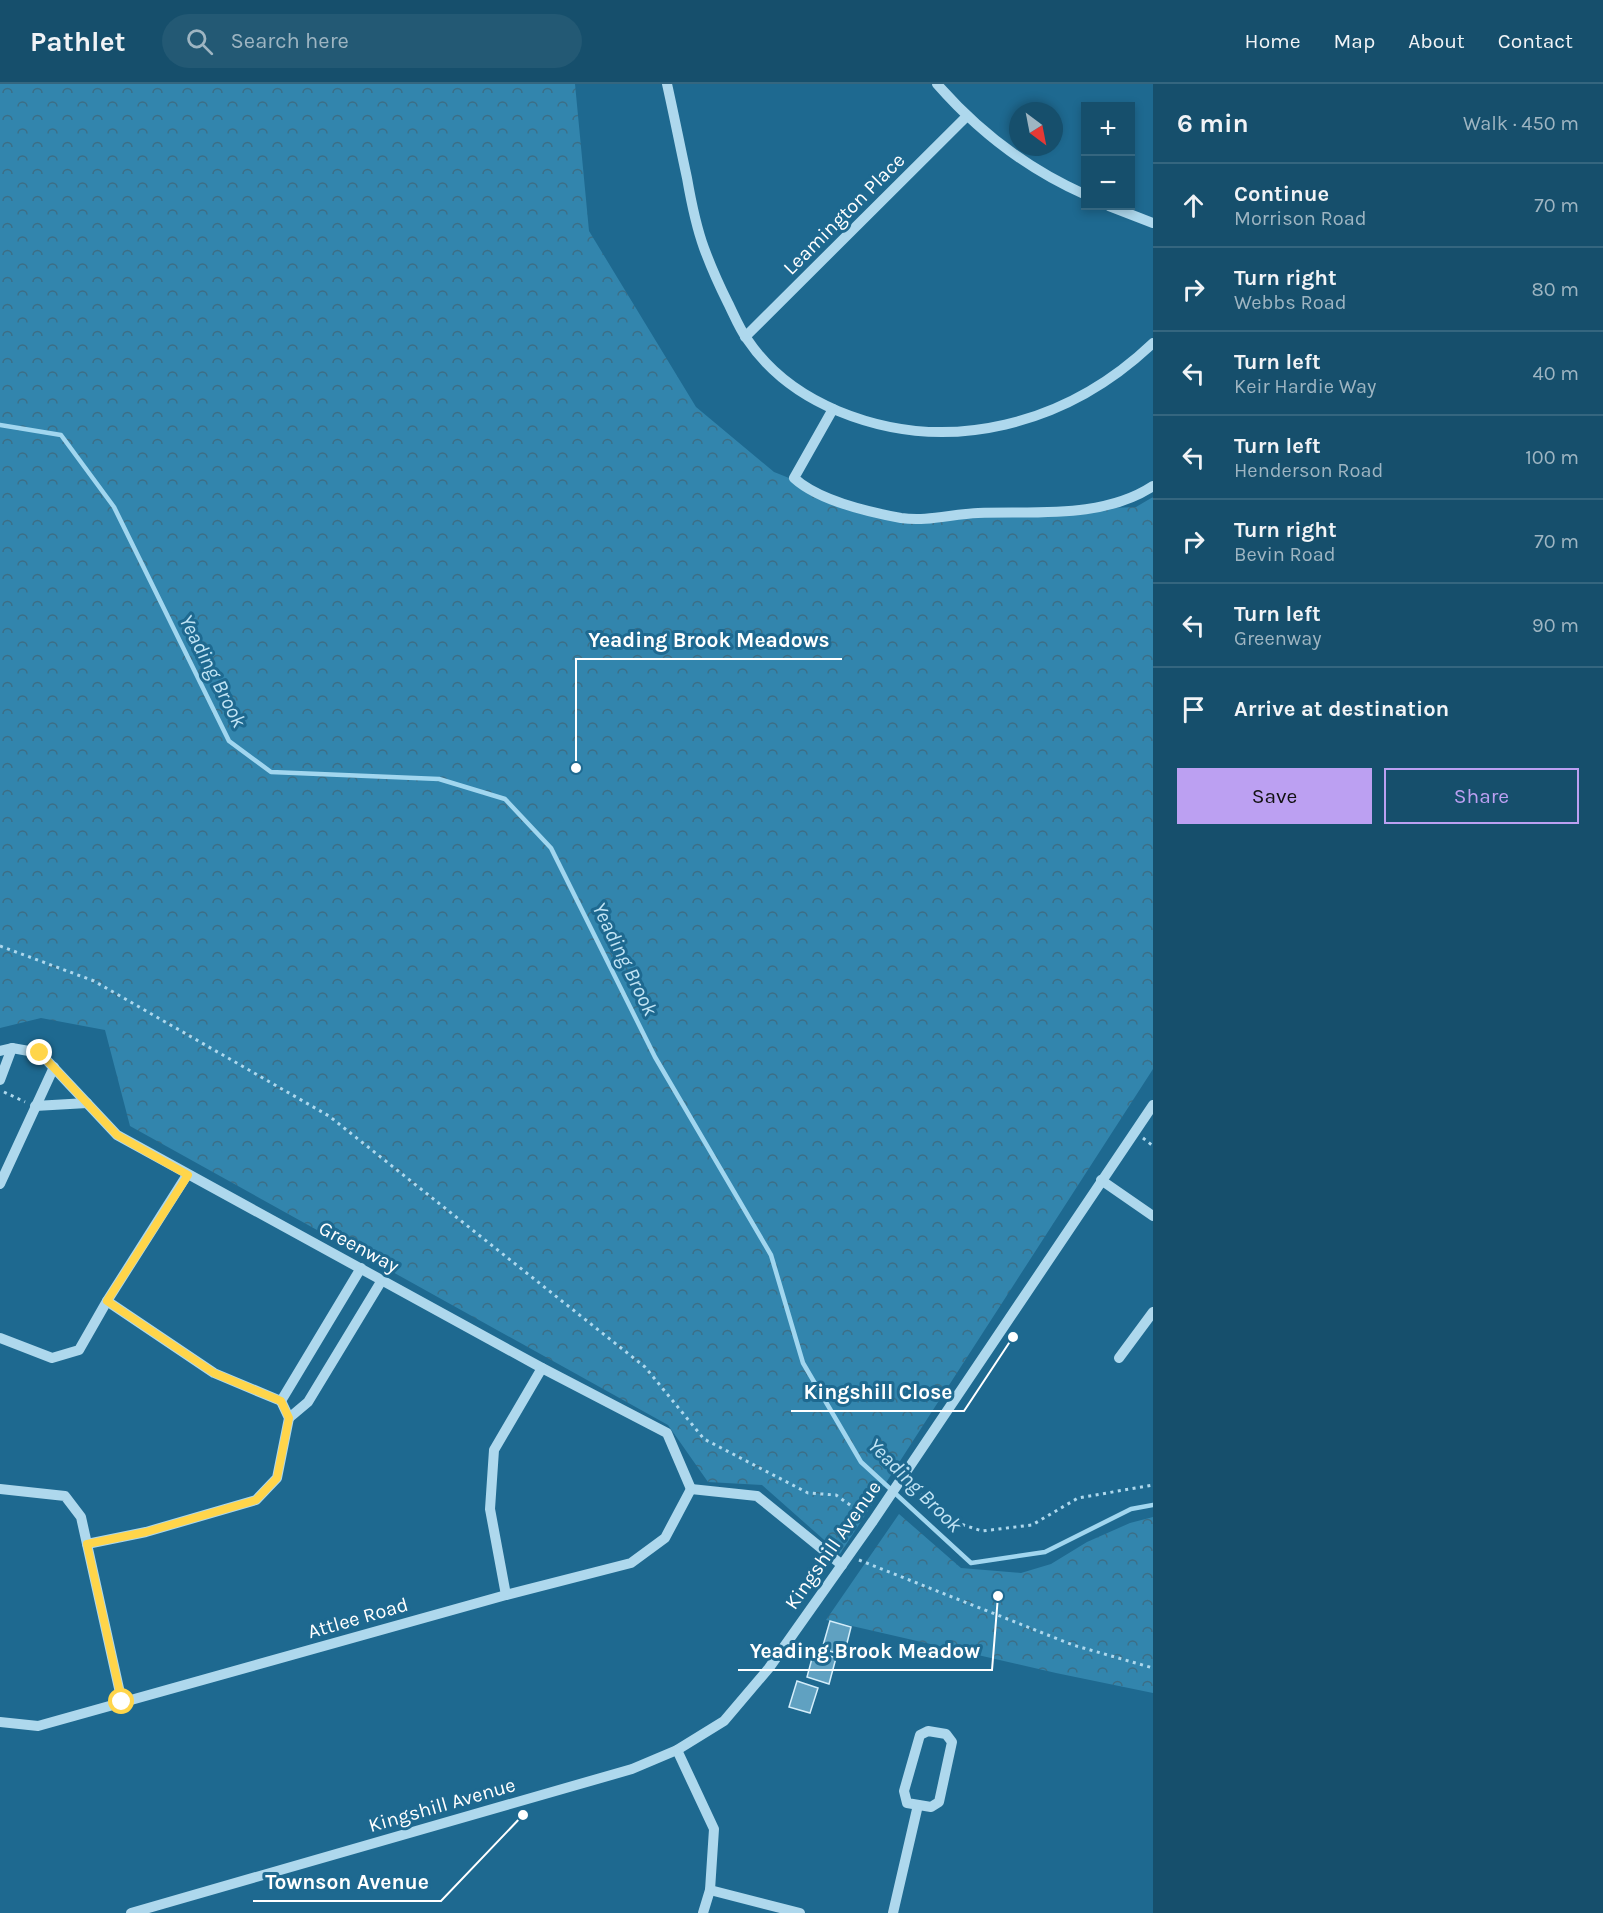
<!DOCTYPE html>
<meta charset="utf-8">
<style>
:root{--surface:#164f6c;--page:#235974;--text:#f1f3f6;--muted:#9eb5c2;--line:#35667f;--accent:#bca0f2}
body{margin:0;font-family:Karla,sans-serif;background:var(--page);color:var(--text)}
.controls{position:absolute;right:18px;top:18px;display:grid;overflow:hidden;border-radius:0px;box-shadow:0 3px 9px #0003}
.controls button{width:54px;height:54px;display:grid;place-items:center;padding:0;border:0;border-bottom:2px solid var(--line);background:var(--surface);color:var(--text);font:30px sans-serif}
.compass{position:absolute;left:1009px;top:18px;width:54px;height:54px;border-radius:50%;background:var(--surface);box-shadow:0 3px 9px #0003;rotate:148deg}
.stop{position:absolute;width:18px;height:18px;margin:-14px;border:4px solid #ffd54a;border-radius:50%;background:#fff}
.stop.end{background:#ffd54a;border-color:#fff;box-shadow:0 2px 6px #0008}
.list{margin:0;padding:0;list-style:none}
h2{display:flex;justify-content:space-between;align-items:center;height:78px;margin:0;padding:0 24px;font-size:26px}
h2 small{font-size:20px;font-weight:400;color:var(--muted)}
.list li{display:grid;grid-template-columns:39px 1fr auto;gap:18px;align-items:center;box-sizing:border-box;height:84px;padding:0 24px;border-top:2px solid var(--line)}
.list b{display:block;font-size:22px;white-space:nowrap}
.list p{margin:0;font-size:20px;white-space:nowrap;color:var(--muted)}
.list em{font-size:20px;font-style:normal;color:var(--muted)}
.actions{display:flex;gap:12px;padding:18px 24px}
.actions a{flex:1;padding:14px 0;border:2px solid var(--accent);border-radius:0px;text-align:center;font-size:21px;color:var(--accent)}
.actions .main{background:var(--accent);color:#111}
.icon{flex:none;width:33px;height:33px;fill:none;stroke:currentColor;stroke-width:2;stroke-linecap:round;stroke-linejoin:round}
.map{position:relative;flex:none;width:1153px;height:1829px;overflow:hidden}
header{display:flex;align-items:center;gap:36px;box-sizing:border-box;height:84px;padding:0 30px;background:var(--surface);border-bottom:2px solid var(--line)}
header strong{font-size:28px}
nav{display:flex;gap:33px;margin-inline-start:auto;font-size:21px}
.search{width:420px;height:54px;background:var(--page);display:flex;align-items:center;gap:15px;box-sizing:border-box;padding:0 21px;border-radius:33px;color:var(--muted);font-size:22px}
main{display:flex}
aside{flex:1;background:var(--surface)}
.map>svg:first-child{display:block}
</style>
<header>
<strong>Pathlet</strong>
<div class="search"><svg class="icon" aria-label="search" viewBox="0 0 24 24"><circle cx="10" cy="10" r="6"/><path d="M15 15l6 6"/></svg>Search here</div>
<nav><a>Home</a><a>Map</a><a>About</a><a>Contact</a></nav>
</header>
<main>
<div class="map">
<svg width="1153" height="1829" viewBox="0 0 1153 1829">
<defs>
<pattern id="forest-crowns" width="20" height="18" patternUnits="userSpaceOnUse" patternTransform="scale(1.5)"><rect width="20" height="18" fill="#3285ad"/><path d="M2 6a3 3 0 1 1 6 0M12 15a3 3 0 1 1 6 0" fill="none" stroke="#3c6e86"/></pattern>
</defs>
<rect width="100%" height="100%" fill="#1e6990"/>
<g fill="url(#forest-crowns)">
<polygon points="0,0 575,0 589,147 696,323 774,388 887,433 1136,423 1153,413 1153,985 840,1470 762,1401 708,1398 668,1341 130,1042 105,946 41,934 0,944"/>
<polygon points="899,1430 961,1484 1021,1489 1051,1480 1087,1458 1130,1439 1153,1433 1153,1609 1056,1589 826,1536"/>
</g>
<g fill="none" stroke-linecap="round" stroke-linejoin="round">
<polyline stroke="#a1d6ef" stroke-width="4.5" points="0,341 61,351 114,423 229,657 271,688 439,695 505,715 551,764 655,973 771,1171 803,1279 861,1378 971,1479 1045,1468 1131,1425 1153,1421"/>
</g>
<g fill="#60a1c1" stroke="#d3edfa" stroke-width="1.5">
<polygon points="830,1537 851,1543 844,1571 822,1565"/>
<polygon points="814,1567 836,1574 829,1600 807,1593"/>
<polygon points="797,1597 818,1604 810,1629 789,1623"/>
</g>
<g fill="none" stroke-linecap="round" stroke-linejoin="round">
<g stroke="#aed8ed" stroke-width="3" stroke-dasharray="3 4.5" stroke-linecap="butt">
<polyline points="0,862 94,897 329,1032 645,1283 704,1355 808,1409 836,1411 864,1431"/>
<polyline points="4,1008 25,1018"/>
<polyline points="1143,1054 1153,1062"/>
<polyline points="911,1399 945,1435 982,1447 1032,1441 1078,1414 1153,1401"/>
<polyline points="859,1476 1073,1561 1153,1584"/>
</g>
<g stroke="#aed8ed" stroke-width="10">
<path d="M667,0C674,31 680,62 687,94C691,117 696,142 704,164C711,183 719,201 728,219C734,231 739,244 747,255C769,288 802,312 838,327C949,373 1068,340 1153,259"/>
<path d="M937,0C979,48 1027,85 1086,111"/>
<polyline points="1109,122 1153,139"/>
<polyline points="745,253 967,32"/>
<path d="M833,325L794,394C818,416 868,428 901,434C927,438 952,430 978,429C1035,427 1103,435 1153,402"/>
<polyline points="0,967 12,964 40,969 117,1051 542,1284 667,1349 691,1405"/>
<polyline points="0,996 12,964"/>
<polyline points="35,1022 87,1019"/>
<polyline points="1101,1096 1153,1132"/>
<polyline points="0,1100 54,983"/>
<polyline points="107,1217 214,1289 281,1317"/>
<polyline points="0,1254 52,1274 79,1266 107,1217 187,1091"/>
<polyline points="1119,1274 1153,1228"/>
<polyline points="281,1317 361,1184"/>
<polyline points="289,1334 308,1318 382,1196"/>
<polyline points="0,1405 65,1412 81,1433 122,1618"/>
<polyline points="691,1405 757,1412 842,1481"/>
<polyline points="87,1460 146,1448 256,1416 277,1394 289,1334 281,1317"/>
<polyline points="506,1511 490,1425 494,1366 542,1284"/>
<polyline points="0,1638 38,1642 506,1511 631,1479 665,1454 691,1405"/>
<polygon points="928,1647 946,1650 952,1658 939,1718 931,1723 907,1719 904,1707 920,1651"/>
<polyline points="677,1666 714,1745 710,1806 703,1829"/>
<polyline points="710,1806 800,1829"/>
<polyline points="131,1829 632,1685 677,1666 724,1637 769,1584 873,1437 1153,1021"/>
<polyline points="893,1829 918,1721"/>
</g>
</g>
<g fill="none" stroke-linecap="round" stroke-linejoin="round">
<polyline stroke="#ffd54a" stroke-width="8" points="40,969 117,1051 188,1091 107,1217 214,1289 281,1317 289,1334 277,1394 256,1416 146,1448 87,1460 122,1618"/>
</g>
<g text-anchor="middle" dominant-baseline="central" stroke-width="6" stroke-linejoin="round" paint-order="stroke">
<g font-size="20" fill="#fff" stroke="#1e6990">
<text transform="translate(844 130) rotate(-45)">Leamington Place</text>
<text transform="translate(359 1163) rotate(28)">Greenway</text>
<text transform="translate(833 1461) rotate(-55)">Kingshill Avenue</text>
<text transform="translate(358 1534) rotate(-16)">Attlee Road</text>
<text transform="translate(442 1721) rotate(-16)">Kingshill Avenue</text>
</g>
<g font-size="21" font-style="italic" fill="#c1e4f5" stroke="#1e6990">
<text transform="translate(213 587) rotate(63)">Yeading Brook</text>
<text transform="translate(625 875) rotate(64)">Yeading Brook</text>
<text transform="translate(915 1401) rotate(45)">Yeading Brook</text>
</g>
</g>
<path fill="none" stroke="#fff" stroke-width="2" d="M576 684L576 575H842M1013 1253L964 1327H791M998 1512L992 1586H738M523 1731L441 1817H253"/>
<g fill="#fff" stroke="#1e6990" stroke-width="2">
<circle cx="576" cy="684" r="6"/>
<circle cx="1013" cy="1253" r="6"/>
<circle cx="998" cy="1512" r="6"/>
<circle cx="523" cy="1731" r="6"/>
</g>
<g font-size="21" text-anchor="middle" font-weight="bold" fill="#fff" stroke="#1e6990" stroke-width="6" stroke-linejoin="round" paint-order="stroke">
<text x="709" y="563">Yeading Brook Meadows</text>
<text x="878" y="1315">Kingshill Close</text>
<text x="865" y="1574">Yeading Brook Meadow</text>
<text x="347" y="1805">Townson Avenue</text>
</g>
</svg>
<div class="controls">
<button>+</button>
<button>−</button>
</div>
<svg class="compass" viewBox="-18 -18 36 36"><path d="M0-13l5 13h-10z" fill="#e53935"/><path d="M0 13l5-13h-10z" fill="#9eb5c2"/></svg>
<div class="stop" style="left:122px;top:1618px"></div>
<div class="stop end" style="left:40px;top:969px"></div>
</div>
<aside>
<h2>6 min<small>Walk · 450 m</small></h2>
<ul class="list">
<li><svg class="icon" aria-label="ahead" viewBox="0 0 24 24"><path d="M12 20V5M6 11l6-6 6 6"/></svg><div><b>Continue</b><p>Morrison Road</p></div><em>70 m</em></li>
<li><svg class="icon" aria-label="right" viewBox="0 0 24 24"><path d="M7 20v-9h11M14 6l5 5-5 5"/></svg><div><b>Turn right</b><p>Webbs Road</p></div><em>80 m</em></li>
<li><svg class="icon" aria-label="left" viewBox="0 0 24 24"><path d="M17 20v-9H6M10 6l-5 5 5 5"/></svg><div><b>Turn left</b><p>Keir Hardie Way</p></div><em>40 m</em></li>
<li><svg class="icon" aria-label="left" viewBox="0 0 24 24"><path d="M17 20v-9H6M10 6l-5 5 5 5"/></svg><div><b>Turn left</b><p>Henderson Road</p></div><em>100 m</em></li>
<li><svg class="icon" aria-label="right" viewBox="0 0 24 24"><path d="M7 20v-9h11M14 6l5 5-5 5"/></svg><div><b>Turn right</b><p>Bevin Road</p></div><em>70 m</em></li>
<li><svg class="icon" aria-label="left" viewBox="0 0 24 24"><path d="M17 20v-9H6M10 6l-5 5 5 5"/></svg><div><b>Turn left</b><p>Greenway</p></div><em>90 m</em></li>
<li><svg class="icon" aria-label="arrive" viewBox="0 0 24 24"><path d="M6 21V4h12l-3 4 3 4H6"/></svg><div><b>Arrive at destination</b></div></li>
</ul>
<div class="actions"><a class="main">Save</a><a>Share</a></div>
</aside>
</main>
